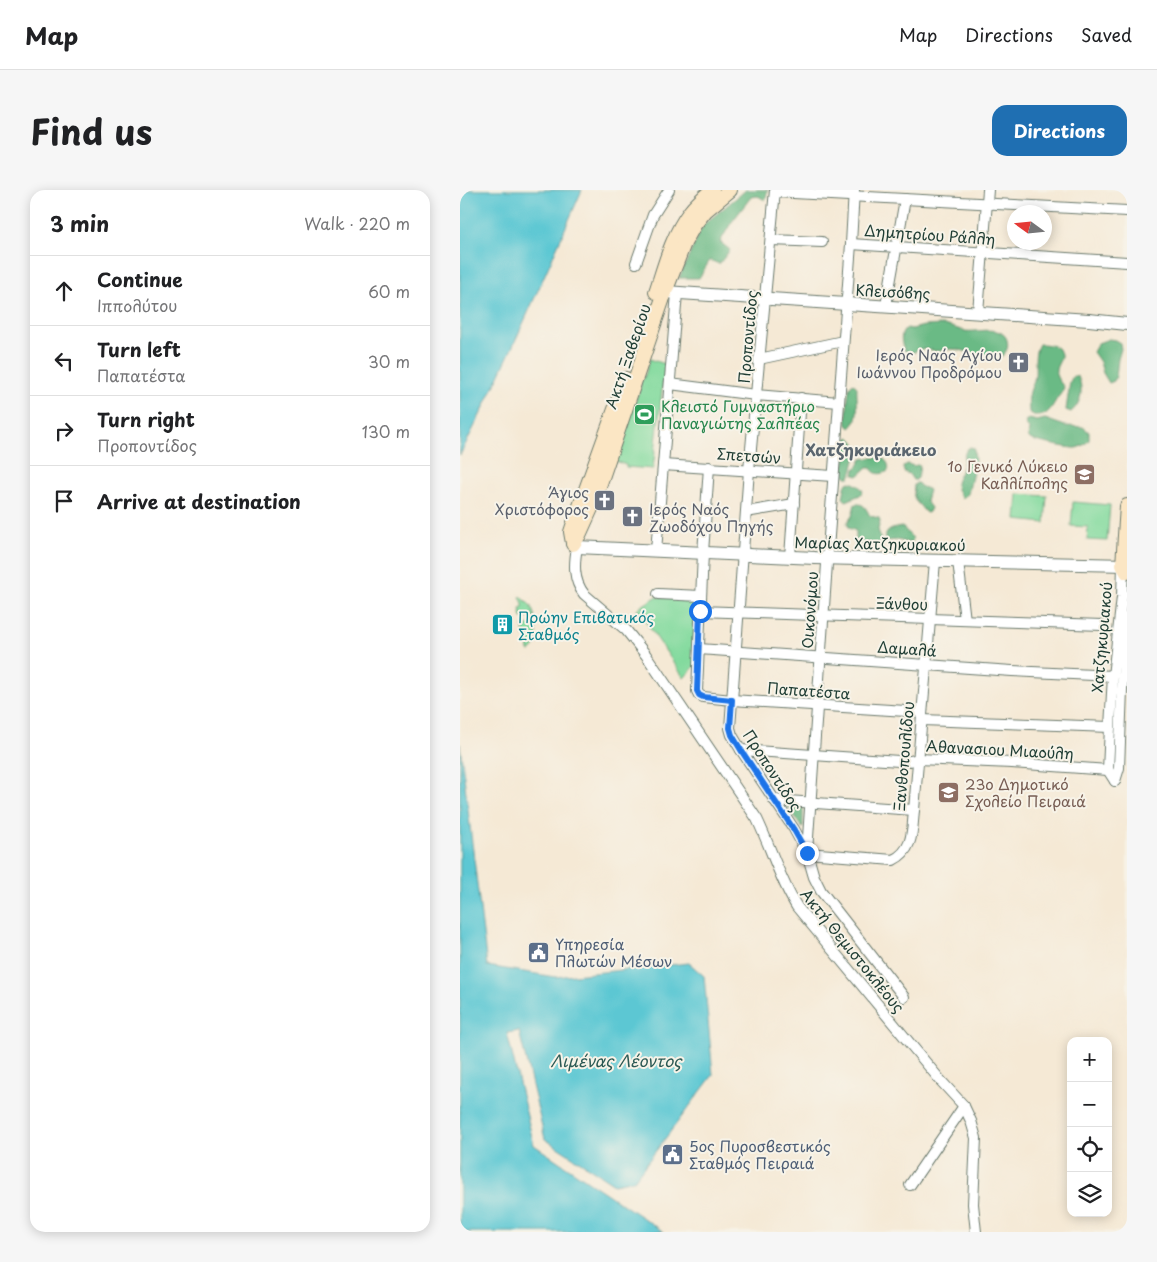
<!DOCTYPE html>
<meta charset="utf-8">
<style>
:root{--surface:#fff;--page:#f6f6f6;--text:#202124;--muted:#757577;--line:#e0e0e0;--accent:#1f6fb2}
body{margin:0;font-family:"Playpen Sans",sans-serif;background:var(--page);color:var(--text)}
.controls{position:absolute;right:15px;bottom:15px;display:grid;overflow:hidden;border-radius:10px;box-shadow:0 2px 12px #0003}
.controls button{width:45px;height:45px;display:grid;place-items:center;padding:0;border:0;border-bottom:1px solid var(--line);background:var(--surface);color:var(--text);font:25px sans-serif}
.compass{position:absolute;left:547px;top:15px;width:45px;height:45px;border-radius:50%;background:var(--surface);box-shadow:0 2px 12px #0003;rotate:285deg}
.stop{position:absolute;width:15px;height:15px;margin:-11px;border:4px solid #1a73e8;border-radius:50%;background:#fff}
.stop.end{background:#1a73e8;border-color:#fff;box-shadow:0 1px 5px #0008}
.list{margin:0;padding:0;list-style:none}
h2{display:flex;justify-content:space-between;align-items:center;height:65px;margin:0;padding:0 20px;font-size:21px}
h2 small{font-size:16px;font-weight:400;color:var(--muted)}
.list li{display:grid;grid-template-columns:32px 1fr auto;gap:15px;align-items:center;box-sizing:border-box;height:70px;padding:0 20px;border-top:1px solid var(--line)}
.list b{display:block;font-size:19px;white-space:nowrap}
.list p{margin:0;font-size:16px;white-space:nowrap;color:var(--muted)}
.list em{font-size:16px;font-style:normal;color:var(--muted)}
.icon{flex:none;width:28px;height:28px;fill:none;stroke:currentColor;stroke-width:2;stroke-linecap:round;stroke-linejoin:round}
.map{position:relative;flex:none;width:667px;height:1042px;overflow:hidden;border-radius:15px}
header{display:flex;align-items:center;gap:30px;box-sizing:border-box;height:70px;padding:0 25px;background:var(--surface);border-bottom:1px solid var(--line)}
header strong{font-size:24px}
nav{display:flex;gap:28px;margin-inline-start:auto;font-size:18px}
.intro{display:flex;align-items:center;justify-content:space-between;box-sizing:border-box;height:120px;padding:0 30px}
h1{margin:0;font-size:35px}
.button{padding:12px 22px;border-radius:15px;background:var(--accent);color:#fff;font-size:18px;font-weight:700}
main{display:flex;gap:30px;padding:0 30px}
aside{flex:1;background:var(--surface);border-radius:15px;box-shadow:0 2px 12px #0003}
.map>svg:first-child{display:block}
</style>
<header>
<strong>Map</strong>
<nav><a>Map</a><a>Directions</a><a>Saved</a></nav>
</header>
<div class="intro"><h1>Find us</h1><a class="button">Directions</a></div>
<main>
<aside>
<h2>3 min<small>Walk · 220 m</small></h2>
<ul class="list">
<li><svg class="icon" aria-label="ahead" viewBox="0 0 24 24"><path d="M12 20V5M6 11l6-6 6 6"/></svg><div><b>Continue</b><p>Ιππολύτου</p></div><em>60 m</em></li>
<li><svg class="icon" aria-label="left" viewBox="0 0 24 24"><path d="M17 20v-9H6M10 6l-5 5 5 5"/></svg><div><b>Turn left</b><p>Παπατέστα</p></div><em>30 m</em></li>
<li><svg class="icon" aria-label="right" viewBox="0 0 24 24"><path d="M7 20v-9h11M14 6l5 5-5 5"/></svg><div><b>Turn right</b><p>Προποντίδος</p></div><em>130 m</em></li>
<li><svg class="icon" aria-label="arrive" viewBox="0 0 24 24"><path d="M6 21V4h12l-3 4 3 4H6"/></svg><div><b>Arrive at destination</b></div></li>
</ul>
</aside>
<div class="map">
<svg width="667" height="1042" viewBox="0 0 667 1042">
<rect width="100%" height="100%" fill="#f7f3e8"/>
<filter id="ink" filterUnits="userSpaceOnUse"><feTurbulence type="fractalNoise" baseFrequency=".02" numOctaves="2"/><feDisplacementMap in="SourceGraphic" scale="10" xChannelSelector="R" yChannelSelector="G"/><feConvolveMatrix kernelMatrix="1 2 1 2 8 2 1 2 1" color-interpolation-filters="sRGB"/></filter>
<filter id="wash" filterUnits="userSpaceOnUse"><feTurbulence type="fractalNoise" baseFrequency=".0096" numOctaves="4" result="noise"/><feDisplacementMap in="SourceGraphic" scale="20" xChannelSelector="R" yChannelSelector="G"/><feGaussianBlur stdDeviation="1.12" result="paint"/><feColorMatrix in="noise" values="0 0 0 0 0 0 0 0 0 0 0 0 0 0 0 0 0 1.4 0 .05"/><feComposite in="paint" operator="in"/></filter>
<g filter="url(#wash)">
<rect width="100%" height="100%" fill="#f5e9d5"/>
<g fill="#83da9e" stroke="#518c69">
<polygon points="190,169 205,174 193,279 166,277 166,275 155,271 170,227 171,221 172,221 181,195 180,194 182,188 184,188"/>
<polygon points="558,304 587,306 585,333 556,330"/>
<polygon points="613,312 650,315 647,351 627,350 628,337 611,336"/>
<polygon points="61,406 71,416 75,427 62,428 60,419 63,418 63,413 60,407"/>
<polygon points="196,407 238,408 236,475 224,488 177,419"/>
<path d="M76,435C77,446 79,456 69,462L68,447L64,446L63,436Z"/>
</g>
<g fill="#6aba85" stroke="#447c5c">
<polygon points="286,0 308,0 305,10 298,6 291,7 271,33 260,52 270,60 259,74 250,70 239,88 219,88 243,35"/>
<path d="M482,135C490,136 497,139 505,141C516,143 542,134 547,150C548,154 548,158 546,161C544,165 541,167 537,168C527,170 505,159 492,159C487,159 482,161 477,161C473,161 469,159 465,159C455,158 454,167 444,160C441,151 439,144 447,138L452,139L464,136Z"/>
<polygon points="649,149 655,150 660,153 661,159 658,169 656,186 654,191 649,193 643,183 640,172 633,162 638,153"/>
<path d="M579,154C587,154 602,155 601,167C600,172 595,177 596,183C596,188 601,193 604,197C602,204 598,206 595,212C589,223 581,231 569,222C569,217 568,211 569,206C570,199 574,193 575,186C576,175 573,164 579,154Z"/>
<path d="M613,186L618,187C624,199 621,214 611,222L606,220L610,192Z"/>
<path d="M393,193L397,197C396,209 401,230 390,238L387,235C386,231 388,200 390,196C391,195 392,194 393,193Z"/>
<path d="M569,229L577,231L585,229L605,236L623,237L629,242V250C626,254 621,257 616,258C612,259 572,251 570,249C567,246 569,241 569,238L566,235L565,231Z"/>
<path d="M389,247C399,254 397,263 394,274C393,279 392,283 390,287H386C381,278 386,271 386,262C386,258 385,254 386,250Z"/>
<path d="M510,257L514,258L515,273L508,304L502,308C499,305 496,298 496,293C497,288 501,284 502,278C505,270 502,262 510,257Z"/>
<path d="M419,267C426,269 430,274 428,281C421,285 415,285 411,278H407L398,286L394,285L395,279L398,276L402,269Z"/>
<polygon points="447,274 454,276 457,275 460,275 458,288 456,290 453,290 449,284 444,282 443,277"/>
<path d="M391,292C397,295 401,296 403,302L400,305L386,311L383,308L385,297L387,293Z"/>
<path d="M456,293H458C460,298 465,297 469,300L466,311L471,318L469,322L467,323L465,322C457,311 452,312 454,295Z"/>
<path d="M395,314C405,313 406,319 410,326L419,328L420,332L418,339C419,345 422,348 419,354L415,355L407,352L400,356L396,354V341L389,338L387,333L392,326Z"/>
<path d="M442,337C447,340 448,345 453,348L452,352L449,353L438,350L425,351C424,340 433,338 442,337Z"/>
<polygon points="327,615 343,617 343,637 342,638"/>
</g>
<g fill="#5bc7d3" stroke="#3d8284">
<path d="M0,0H122C83,89 45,178 0,265Z"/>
<polygon points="0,554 27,776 95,787 229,773 244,786 253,885 174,990 154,994 85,949 59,841 47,843 74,955 204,1042 0,1042"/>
</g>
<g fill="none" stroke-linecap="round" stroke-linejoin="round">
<polyline stroke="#2b5954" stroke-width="1" stroke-dasharray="6 5" stroke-linecap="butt" points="0,1036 3,1042"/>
</g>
</g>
<g filter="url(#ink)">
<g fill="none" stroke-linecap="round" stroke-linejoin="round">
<defs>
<g id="minor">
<polyline points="315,0 289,280 270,538 272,545 281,560 334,639 347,663 354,687 361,701 444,807"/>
<polyline points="315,2 667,21"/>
<polyline points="311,50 362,52"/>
<polyline points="391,54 667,72"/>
<polyline points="176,73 193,25 209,0"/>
<polyline points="426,116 445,9"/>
<polyline points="518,122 528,0"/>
<polyline points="299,169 383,151"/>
<polyline points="210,194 296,205 379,212"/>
<polyline points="203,275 373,286"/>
<polyline points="249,277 243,363 237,501 239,505 243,507 272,510 462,522"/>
<polyline points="286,322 334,314"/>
<path d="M117,357C114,374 113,390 124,404L166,440L186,465L297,629C311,658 320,690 337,717L481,891L504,916L511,931L516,948L513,1014L516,1042"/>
<polyline points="196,361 217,103"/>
<polyline points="330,367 341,208"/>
<polyline points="498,371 505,430"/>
<polyline points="198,404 241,406"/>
<polyline points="240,421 642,435"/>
<polyline points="239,459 552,481 653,486"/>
<polyline points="462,530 650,537"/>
<polyline points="281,560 439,571 450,571 458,569 552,573 648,580"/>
<polyline points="655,591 648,580 650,537 653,486 662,407 663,375"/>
<polyline points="655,591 659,578 662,499 667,427"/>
<polyline points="314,610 454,620"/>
<polyline points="347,662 368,359 391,54 394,0"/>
<path d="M347,663L433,670C454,660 452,639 454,620L475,371"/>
<polyline points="450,995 504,916"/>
</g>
<g id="tertiary">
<polyline points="196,100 205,102 629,130 667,134"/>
<polyline points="117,357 355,368 667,375"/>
</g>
<g id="secondary">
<path d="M196,102C205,75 212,46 230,22C236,14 244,7 252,0"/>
<polyline points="667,316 663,375 667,382"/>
<polyline points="113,353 111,342 115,330 166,189"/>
<polyline points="113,354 119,345 133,314 205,102 224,53 234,35 246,20 270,0"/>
</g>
</defs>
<use href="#minor" stroke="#6a796c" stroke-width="12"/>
<use href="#tertiary" stroke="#6a796c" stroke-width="14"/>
<use href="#secondary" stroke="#6a796c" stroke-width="16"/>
<use href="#minor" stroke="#fff" stroke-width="10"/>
<use href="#tertiary" stroke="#fff" stroke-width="12"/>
<use href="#secondary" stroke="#fbe6c4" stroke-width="14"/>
</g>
</g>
<g fill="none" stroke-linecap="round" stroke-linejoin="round" filter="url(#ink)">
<polyline stroke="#1a73e8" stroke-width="6" points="240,421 237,501 239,505 243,507 272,510 270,538 272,545 281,560 334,640 347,663"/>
</g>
<defs>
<symbol id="church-square" viewBox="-11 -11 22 22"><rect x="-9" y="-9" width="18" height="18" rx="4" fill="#6b7280" stroke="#f7f3e8"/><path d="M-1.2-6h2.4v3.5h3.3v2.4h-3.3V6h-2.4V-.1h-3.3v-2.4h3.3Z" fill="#fff"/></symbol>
<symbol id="stadium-square" viewBox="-11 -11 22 22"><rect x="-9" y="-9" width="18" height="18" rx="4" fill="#2e9e5b" stroke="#f7f3e8"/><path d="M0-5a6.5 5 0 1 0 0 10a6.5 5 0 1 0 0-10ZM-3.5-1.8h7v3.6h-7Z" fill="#fff"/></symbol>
<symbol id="school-square" viewBox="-11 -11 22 22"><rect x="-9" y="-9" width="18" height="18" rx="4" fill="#8d6e63" stroke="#f7f3e8"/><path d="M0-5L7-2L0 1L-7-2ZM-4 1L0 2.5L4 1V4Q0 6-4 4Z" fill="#fff"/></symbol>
<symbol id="building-square" viewBox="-11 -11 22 22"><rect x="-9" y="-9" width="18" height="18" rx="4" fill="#0f9aa8" stroke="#f7f3e8"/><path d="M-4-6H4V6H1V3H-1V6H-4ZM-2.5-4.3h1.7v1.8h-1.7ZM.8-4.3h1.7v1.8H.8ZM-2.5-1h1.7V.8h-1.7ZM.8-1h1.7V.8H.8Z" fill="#fff"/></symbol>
<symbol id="civic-square" viewBox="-11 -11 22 22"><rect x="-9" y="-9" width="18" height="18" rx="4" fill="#5c6f8a" stroke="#f7f3e8"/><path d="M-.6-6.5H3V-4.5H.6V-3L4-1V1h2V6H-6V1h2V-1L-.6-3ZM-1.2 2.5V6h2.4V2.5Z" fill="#fff"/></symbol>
</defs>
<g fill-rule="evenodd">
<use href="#church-square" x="546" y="160" width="25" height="25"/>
<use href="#stadium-square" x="172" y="212" width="25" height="25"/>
<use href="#school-square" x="612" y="272" width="25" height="25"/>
<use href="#church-square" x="132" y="298" width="25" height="25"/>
<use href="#church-square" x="160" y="314" width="25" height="25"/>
<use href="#building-square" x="30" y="422" width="25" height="25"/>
<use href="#school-square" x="476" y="590" width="25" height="25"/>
<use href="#civic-square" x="66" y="750" width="25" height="25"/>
<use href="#civic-square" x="200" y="952" width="25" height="25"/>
</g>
<g text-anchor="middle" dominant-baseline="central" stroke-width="4" stroke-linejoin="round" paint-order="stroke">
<g font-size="15" fill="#1f3d34" stroke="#f7f3e8">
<text transform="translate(470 44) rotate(4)">Δημητρίου Ράλλη</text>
<text transform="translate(433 101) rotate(3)">Κλεισόβης</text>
<text transform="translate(287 147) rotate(-85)">Προποντίδος</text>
<text transform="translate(167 166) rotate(-71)">Ακτή Ξαβερίου</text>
<text transform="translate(289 265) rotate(4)">Σπετσών</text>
<text transform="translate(420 353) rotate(1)">Μαρίας Χατζηκυριακού</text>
<text transform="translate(442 413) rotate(2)">Ξάνθου</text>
<text transform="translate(349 420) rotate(-86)">Οικονόμου</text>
<text transform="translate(641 447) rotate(-85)">Χατζηκυριακού</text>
<text transform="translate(447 458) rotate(4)">Δαμαλά</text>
<text transform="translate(349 500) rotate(4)">Παπατέστα</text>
<text transform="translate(540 559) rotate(3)">Αθανασιου Μιαούλη</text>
<text transform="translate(443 566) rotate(-85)">Ξανθοπουλίδου</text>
<text transform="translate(313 580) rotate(57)">Προποντίδος</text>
<text transform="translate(393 760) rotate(51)">Ακτή Θεμιστοκλέους</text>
</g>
<g font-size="15" fill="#5b616d" stroke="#f7f3e8" text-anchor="end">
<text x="542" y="164">Ιερός Ναός Αγίου<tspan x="542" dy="17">Ιωάννου Προδρόμου</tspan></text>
<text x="129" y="301">Άγιος<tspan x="129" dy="17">Χριστόφορος</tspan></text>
<text x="189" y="318" text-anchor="start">Ιερός Ναός<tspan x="189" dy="17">Ζωοδόχου Πηγής</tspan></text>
</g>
<g font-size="15" fill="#27864d" stroke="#f7f3e8" text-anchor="start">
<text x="201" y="215">Κλειστό Γυμναστήριο<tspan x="201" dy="17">Παναγιώτης Σαλπέας</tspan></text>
</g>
<g font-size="15" fill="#785e54" stroke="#f7f3e8" text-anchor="end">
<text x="608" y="275">1ο Γενικό Λύκειο<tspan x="608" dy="17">Καλλίπολης</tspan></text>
<text x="505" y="593" text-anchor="start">23ο Δημοτικό<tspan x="505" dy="17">Σχολείο Πειραιά</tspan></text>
</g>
<g font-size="15" fill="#0d838f" stroke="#f7f3e8" text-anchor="start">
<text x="58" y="426">Πρώην Επιβατικός<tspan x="58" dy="17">Σταθμός</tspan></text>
</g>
<g font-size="15" fill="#4e5e75" stroke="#f7f3e8" text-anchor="start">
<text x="95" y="753">Υπηρεσία<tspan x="95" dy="17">Πλωτών Μέσων</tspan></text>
<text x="229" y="955">5ος Πυροσβεστικός<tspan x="229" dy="17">Σταθμός Πειραιά</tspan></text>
</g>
<g font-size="16" font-weight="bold" fill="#5b666f" stroke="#f7f3e8">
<text x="411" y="259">Χατζηκυριάκειο</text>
</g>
<g font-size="16" font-style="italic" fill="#2b5954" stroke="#f7f3e8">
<text x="156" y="870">Λιμένας Λέοντος</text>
</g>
</g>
</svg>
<div class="controls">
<button>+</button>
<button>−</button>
<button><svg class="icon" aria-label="locate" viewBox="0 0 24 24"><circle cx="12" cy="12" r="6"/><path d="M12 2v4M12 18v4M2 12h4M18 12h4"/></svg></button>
<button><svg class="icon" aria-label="layers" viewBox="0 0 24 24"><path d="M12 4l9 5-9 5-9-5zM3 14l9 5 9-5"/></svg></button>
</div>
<svg class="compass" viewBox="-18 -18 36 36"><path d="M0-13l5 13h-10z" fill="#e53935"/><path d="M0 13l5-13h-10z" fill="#757577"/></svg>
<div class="stop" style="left:240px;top:421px"></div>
<div class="stop end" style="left:347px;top:663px"></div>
</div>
</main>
